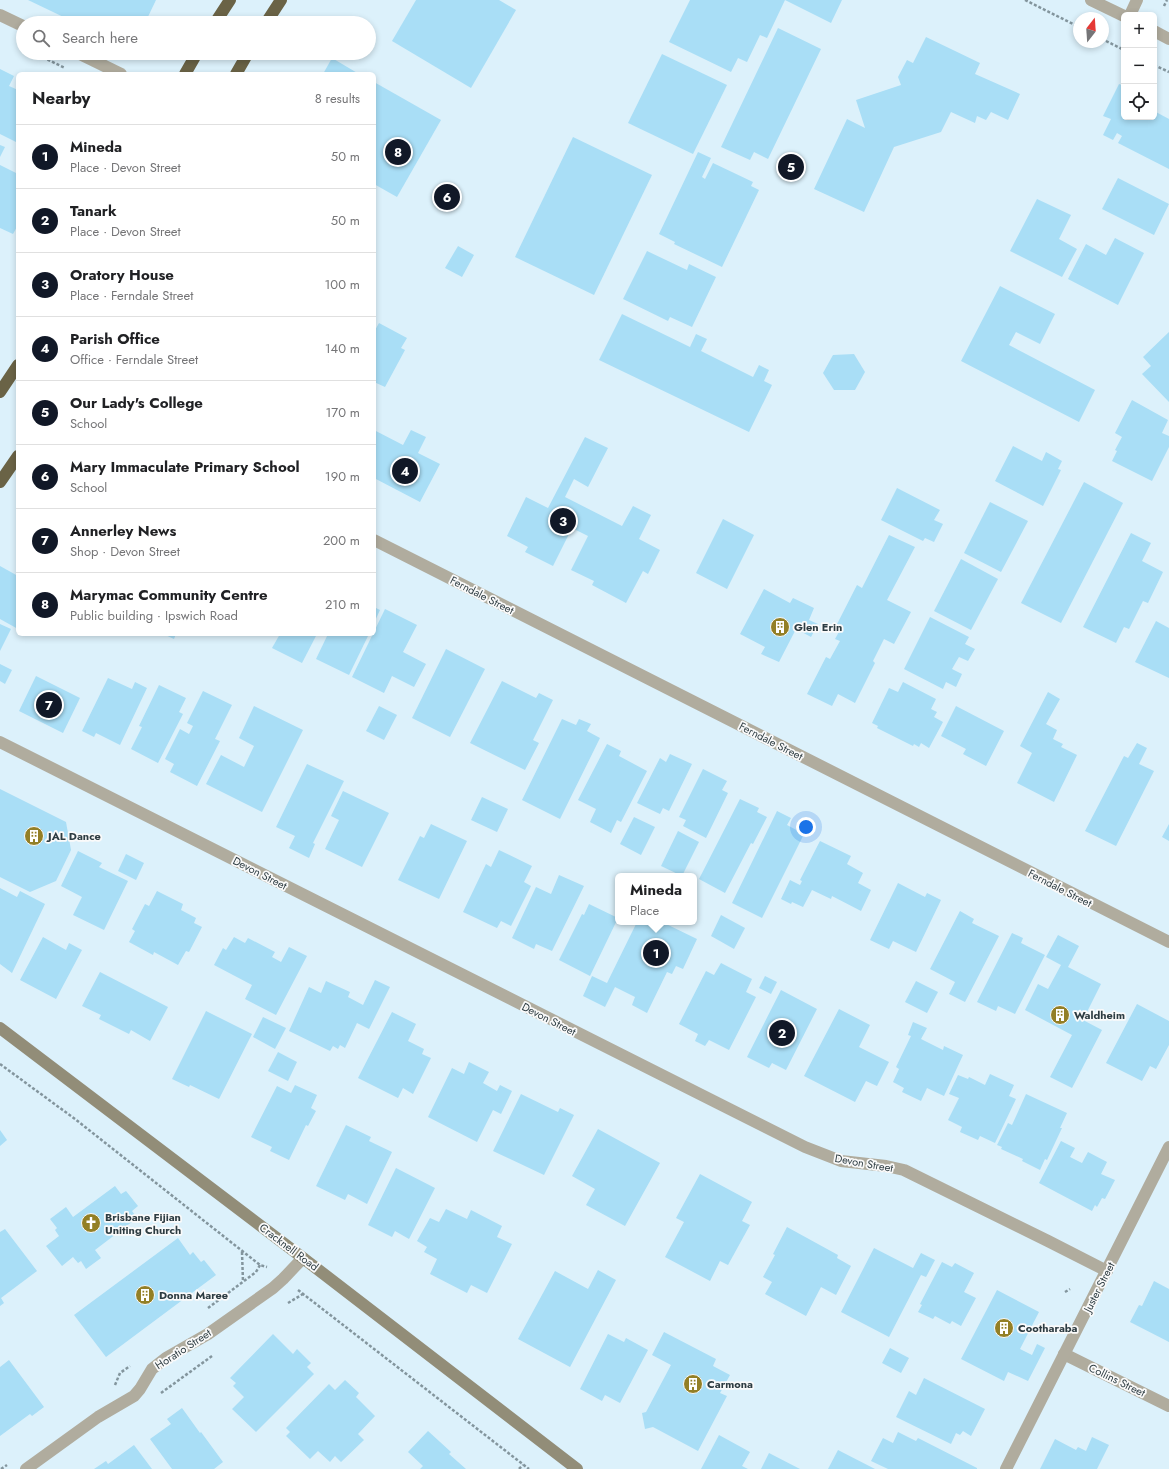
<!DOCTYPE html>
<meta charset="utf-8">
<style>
:root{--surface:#fff;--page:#f2f2f2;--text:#202124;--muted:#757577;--line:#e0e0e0;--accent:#111827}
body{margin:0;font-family:Jost,sans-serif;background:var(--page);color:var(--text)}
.controls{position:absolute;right:12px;top:12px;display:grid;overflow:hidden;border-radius:6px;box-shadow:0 2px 6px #0003}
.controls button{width:36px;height:36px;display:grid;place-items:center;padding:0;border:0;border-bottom:1px solid var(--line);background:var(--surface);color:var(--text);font:20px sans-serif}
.compass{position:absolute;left:1073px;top:12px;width:36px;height:36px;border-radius:50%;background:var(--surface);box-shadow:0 2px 6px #0003;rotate:17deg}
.you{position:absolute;left:806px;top:827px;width:14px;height:14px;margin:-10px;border:3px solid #fff;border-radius:50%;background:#1a73e8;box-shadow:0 0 0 6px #1a73e833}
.badge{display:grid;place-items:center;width:26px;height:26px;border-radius:50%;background:var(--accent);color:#fff;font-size:13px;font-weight:700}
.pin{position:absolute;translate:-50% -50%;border:2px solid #fff;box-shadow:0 1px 4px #0006}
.popup{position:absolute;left:615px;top:873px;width:82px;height:52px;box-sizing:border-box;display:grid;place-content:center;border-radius:6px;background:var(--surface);filter:drop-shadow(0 1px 3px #0005);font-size:13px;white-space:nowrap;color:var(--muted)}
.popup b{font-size:15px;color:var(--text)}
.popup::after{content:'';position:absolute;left:50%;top:100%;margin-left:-8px;border:8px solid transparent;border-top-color:var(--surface)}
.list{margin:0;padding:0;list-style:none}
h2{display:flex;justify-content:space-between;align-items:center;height:52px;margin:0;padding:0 16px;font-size:17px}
h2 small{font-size:13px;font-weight:400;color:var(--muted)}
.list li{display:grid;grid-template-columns:26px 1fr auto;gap:12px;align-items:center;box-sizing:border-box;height:64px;padding:0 16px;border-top:1px solid var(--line)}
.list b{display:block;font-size:15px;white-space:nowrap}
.list p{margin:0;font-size:13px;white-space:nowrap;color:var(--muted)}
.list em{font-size:13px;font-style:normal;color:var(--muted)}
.icon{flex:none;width:22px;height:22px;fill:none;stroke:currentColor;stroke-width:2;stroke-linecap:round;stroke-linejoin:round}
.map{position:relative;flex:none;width:1169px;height:1469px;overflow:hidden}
.search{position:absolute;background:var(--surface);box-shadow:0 2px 6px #0003;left:16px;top:16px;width:360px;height:44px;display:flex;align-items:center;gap:10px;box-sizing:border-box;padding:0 14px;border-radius:22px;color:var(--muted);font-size:15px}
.panel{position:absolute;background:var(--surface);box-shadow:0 2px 6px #0003;left:16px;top:72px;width:360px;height:564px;border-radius:6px}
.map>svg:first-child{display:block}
</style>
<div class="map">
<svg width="1169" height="1469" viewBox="0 0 1169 1469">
<rect width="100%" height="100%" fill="#dcf1fb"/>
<g fill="#a9def6">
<polygon points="28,0 156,0 145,23 76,23"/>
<polygon points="416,0 499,0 516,10 471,88 392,41"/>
<polygon points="690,0 842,0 831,23 785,0 767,38 760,35 747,62 738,58 731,72 669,42"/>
<polygon points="778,28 821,49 768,159 754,152 750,160 721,147"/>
<polygon points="926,37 980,63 975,74 1020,94 1008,120 991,112 986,120 977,116 975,123 951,112 941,132 894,147 864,212 814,189 847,119 865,128 856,100 901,85 898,77 907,60 913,63"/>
<polygon points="662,54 727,85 693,154 628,123"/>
<polygon points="332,58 359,74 323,74"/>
<polygon points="0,69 14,76 9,86 18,90 18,143 0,134"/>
<polygon points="374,82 441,120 397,197 374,184"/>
<polygon points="1119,84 1124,86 1124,117 1154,117 1154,111 1169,119 1169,169 1118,143 1122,136 1117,133 1113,140 1103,135 1111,119 1103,116"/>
<polygon points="573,137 652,175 594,295 515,257"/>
<polygon points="0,145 5,147 0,157"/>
<polygon points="698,152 711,158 702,177 705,179 713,163 753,182 751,186 759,190 722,267 674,244 675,242 659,234"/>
<polygon points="0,165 18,174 18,225 13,234 0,228"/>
<polygon points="1118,178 1169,204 1154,235 1102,209"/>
<polygon points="1037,199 1071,215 1059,239 1077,249 1062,277 1010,251"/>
<polygon points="1115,238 1144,253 1118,305 1068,279 1086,244 1106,255"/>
<polygon points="458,246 474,255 462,277 445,268"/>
<polygon points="647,251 687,270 689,264 716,277 692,327 670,317 668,321 623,299"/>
<polygon points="1000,286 1055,314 1040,344 1016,332 1009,345 1095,390 1079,422 961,361"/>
<polygon points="622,314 690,347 696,334 707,339 701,351 753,377 759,365 769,370 764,381 772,385 749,432 599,360"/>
<polygon points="379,323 407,338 401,348 405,350 385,387 374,382 374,332"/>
<polygon points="1169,332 1169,402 1142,374 1151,366 1143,357"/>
<polygon points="854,354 865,372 855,390 834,390 823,373 833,355"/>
<polygon points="1132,400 1168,420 1162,433 1169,436 1169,447 1152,481 1112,461 1117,451 1115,450 1122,437 1115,433"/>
<polygon points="374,430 403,445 411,430 426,437 418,453 440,464 420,502 374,478"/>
<polygon points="585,437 608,448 588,487 574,479 565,497 622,526 633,506 651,515 639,539 660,550 648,574 643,571 626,603 592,585 594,581 571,570 588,536 572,528 553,566 525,552 528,547 507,536 526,497 548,508"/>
<polygon points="1013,446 1042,461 1046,452 1062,461 1058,469 1061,470 1043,506 995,481"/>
<polygon points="1084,482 1123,503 1061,623 1021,603"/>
<polygon points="897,488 940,510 934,520 943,524 934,542 925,538 923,541 881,520"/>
<polygon points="990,502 1028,521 1001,572 964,553"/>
<polygon points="723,519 754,535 727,589 696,573"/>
<polygon points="1131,533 1151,543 1142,561 1163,572 1148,603 1143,601 1129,629 1124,627 1116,643 1083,627"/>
<polygon points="889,535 915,547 887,600 911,612 894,644 884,639 873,661 875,663 855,703 838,694 832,706 807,694 826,657 830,659 840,641 835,639 840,630 835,628 857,585 862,588"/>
<polygon points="961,559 998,579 971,630 934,611"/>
<polygon points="0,566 18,576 18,629 0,619"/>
<polygon points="764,589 790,603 793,598 814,608 809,620 818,624 811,637 800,631 799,633 795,631 779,662 761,654 765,647 740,634"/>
<polygon points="374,607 380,610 374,623"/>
<polygon points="385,609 417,625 403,652 426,664 414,687 392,676 384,693 352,677"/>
<polygon points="930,617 969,637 965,644 975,649 968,661 959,657 956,662 952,669 962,674 956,687 946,682 943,689 904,669"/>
<polygon points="1156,621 1169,628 1169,678 1135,662"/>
<polygon points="0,624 11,629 0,651"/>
<polygon points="163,634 176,634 174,639"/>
<polygon points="280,634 317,634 302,663 272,648"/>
<polygon points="328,634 369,634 349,675 316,659"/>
<polygon points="446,649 485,669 450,737 412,718"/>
<polygon points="0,664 12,670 5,684 0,681"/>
<polygon points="36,676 80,698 63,733 19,711"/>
<polygon points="108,678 132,689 135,682 147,688 120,745 96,733 94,737 82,731"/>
<polygon points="502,681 536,698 539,693 553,700 533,740 539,743 525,770 470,743"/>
<polygon points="903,682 936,699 931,709 937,712 934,717 943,722 929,748 921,743 919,747 914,744 913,746 877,728 878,726 872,723 889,688 898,692"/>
<polygon points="159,685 186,698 179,712 183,714 158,763 131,749 142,727 139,726"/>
<polygon points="203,691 232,705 215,739 220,741 197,786 170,772 174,764 165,759 180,729 189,734 193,726 187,723"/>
<polygon points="1048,692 1060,699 1046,724 1057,730 1053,739 1063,744 1061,747 1077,755 1054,802 1017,783 1032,753 1020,746"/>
<polygon points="254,706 303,730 262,812 206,784 221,755 244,767 254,746 239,738"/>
<polygon points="379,706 397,715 384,740 366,731"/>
<polygon points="956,706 1004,731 986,766 963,754 966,749 941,736"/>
<polygon points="562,719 576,725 579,719 591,724 587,731 600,738 560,819 522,800"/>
<polygon points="1137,743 1147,748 1139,764 1154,771 1116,846 1085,831 1124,756 1128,758"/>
<polygon points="607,744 621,751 619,756 647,771 621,822 617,820 611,833 590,822 596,809 578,800"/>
<polygon points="670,754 692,764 669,811 663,808 660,814 637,803 660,758 666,762"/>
<polygon points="307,764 344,781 313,843 315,844 309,858 289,848 295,836 276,827"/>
<polygon points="703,769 727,781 722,790 728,793 706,838 683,826 686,820 679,817"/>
<polygon points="0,789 66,822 71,850 56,881 30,892 0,877"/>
<polygon points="343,791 389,813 362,867 325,849 339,820 331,816"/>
<polygon points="482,797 508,809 497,832 471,820"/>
<polygon points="740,799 759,808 757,812 767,817 753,844 751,843 725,893 699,879"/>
<polygon points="777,811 791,818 787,825 804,834 762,918 732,903"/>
<polygon points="634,817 655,827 641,855 620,844"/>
<polygon points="431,824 467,841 439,899 398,880 420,836 424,838"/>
<polygon points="1169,824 1169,841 1162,837"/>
<polygon points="678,831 699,842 682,876 661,866"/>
<polygon points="820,841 851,856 847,864 863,873 858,883 871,890 861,911 832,896 831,899 812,890 803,907 792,902 791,904 781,899 790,880 800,885 802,881 800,880"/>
<polygon points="499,850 532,866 524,882 531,886 511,926 501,921 497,928 463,912 486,864 491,867"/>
<polygon points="78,851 102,863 99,867 128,881 104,930 73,915 82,897 61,886"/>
<polygon points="126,854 144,863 136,880 118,871"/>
<polygon points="559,875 584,886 552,951 536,944 534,949 512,938 536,887 551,894"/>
<polygon points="898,883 925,897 927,893 941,900 916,952 893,941 889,949 870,940"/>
<polygon points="0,888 17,897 20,891 45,904 12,973 0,964"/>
<polygon points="157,891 183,904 181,910 196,918 194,923 202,927 189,952 186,951 178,965 154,952 153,955 129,942 135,931 132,929 145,904 149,906"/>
<polygon points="589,904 618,918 590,976 559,960 582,914 584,915"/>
<polygon points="960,911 974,919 972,923 999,936 965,1002 949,994 955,982 930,969"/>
<polygon points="721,915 745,928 734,949 711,936"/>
<polygon points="637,922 662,922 697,939 683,969 676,966 672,974 667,972 647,1013 632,1005 635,997 615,987 605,1007 583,996 592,976 607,983"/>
<polygon points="1012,933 1023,938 1021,943 1045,955 1015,1014 998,1006 996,1011 977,1002"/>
<polygon points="1058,935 1079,946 1068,967 1101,984 1083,1020 1102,1030 1072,1088 1050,1077 1072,1035 1025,1010 1038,984 1048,989 1061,965 1046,957"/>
<polygon points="43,937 66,950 69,943 82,950 56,999 20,980"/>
<polygon points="234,937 245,943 248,938 275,952 272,957 281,962 289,947 307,956 276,1015 245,999 252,985 214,965 223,948 226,950"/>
<polygon points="721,963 752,979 746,992 756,997 729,1050 709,1040 705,1046 695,1041 698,1034 679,1024 706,971 714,975"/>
<polygon points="100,972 168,1007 150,1041 131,1030 129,1034 99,1019 101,1015 82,1006"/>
<polygon points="765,976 777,982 771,994 759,988"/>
<polygon points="375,980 390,987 369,1029 357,1023 345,1048 340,1045 338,1049 333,1046 330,1051 289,1031 309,987 321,993 326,981 350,992 348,997 363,1005"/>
<polygon points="916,981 938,992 927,1013 905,1002"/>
<polygon points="781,990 817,1009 786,1070 772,1063 769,1068 747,1057"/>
<polygon points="1137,1004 1169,1021 1169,1045 1156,1069 1150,1066 1142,1081 1106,1063"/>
<polygon points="839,1009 870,1025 859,1047 889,1062 877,1086 866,1081 855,1102 804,1076"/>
<polygon points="206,1011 252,1034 219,1099 190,1085 189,1087 172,1079"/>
<polygon points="392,1012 416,1024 408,1041 424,1049 422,1054 431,1058 413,1094 403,1088 398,1098 358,1078"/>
<polygon points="263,1017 286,1028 275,1049 253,1037"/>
<polygon points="913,1022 927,1028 921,1039 943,1050 944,1046 963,1055 944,1096 927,1088 921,1101 902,1092 904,1088 893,1082 899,1069 896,1067 911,1036 908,1035"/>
<polygon points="278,1052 297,1062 288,1081 268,1071"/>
<polygon points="469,1062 489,1072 483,1083 497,1091 500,1085 512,1091 501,1114 493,1110 477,1142 428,1117 452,1068 464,1074"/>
<polygon points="990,1074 1014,1085 1009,1096 1016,1099 995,1143 980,1136 978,1140 960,1132 962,1127 948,1120 959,1098 949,1094 958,1075 968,1079 969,1077 985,1085"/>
<polygon points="295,1085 317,1095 311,1108 316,1111 308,1126 306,1125 289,1160 270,1151 272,1147 251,1137 277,1086 291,1093"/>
<polygon points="521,1094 558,1112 560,1108 574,1115 544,1175 493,1151"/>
<polygon points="1026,1094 1067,1113 1060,1128 1062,1128 1047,1160 1045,1159 1040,1170 1022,1161 1023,1159 1001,1149 1002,1147 997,1145 1008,1123 1012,1125"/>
<polygon points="346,1125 371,1137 369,1141 392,1152 367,1204 348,1194 345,1200 316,1186"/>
<polygon points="598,1129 660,1163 625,1226 586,1205 595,1189 572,1176"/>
<polygon points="0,1130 7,1140 0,1146"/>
<polygon points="1061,1141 1075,1148 1070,1157 1082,1163 1088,1152 1107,1162 1101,1174 1115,1180 1105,1199 1102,1198 1097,1207 1095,1205 1092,1211 1039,1183"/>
<polygon points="396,1168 435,1188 409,1239 395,1231 392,1237 368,1225"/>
<polygon points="700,1174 752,1202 742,1221 750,1225 728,1265 720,1261 710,1281 665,1257 684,1222 676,1218"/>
<polygon points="115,1186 121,1194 126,1191 138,1206 132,1211 137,1218 95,1250 101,1258 86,1269 81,1261 78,1263 73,1257 62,1266 46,1246 59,1236 55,1230 57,1228 50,1219 66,1207 73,1217"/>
<polygon points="446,1209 467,1219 471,1210 502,1226 497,1237 512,1244 487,1293 471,1285 467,1293 430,1274 437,1259 424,1252 427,1247 417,1241 430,1218 439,1222"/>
<polygon points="787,1227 838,1255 837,1258 851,1266 836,1295 821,1287 806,1316 765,1294 772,1282 763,1277 775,1255 773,1254"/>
<polygon points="5,1229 37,1271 1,1298 4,1303 0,1306 0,1232"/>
<polygon points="178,1238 190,1255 193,1252 201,1262 204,1260 216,1275 106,1357 74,1315"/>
<polygon points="874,1248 913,1268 921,1253 935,1260 926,1277 921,1275 889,1337 841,1312"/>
<polygon points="942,1262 952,1267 955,1263 974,1273 964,1292 976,1298 961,1326 952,1321 950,1324 935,1316 933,1319 918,1312 922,1305 920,1304"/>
<polygon points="598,1270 616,1280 570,1367 518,1339 555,1271 588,1289"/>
<polygon points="1154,1281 1169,1289 1169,1342 1130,1322 1139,1305 1142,1306"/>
<polygon points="997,1290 1039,1312 1020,1349 1032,1355 1037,1344 1045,1348 1028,1381 1008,1372 1004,1381 961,1359"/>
<polygon points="664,1332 716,1359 713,1366 730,1375 720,1393 727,1396 698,1451 653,1427 645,1429 642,1413 646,1412 671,1365 652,1355"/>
<polygon points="273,1334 293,1354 297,1349 311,1363 307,1367 314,1374 256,1432 232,1409 244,1397 233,1386 236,1383 230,1378"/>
<polygon points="608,1334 624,1342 626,1338 648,1350 620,1403 605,1395 602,1401 580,1389"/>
<polygon points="890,1348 909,1358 901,1373 882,1363"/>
<polygon points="9,1360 44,1407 32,1416 30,1414 0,1436 0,1367"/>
<polygon points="924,1378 985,1409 971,1436 963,1431 960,1435 956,1433 951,1444 896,1417 909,1391 916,1395"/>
<polygon points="345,1380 359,1393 356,1397 375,1416 358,1434 364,1440 341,1462 335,1456 330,1462 318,1451 310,1459 286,1436 290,1432 286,1428 329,1384 335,1390"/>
<polygon points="182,1408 200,1433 201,1432 223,1462 214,1469 172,1469 150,1439 171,1424 167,1419"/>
<polygon points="428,1431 451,1452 449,1454 466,1469 420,1469 423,1466 408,1452"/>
<polygon points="898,1432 916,1441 918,1438 977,1468 977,1469 888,1469 871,1461 883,1438 893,1443"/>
<polygon points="719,1435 750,1452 742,1466 748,1469 701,1469"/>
<polygon points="1092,1437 1109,1445 1097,1469 1040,1469 1055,1439 1076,1450 1078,1447 1086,1451"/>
<polygon points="134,1445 152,1469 94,1469 106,1461 108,1464"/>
<polygon points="838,1450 875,1469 828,1469"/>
<polygon points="769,1453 800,1469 761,1469"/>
</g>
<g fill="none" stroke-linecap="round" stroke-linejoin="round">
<g stroke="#83959d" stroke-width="2.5" stroke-dasharray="3 2" stroke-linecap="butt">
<polyline points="1025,0 1079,27"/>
<polyline points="1164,6 1167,0"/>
<polyline points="1106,41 1124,50"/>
<polyline points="34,53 65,68"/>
<polyline points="1154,65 1169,72"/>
<polyline points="0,1064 75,1119 260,1265 267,1267"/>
<polyline points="242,1252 243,1282"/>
<polyline points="298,1290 529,1469"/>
<polyline points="1065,1292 1070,1289"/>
<polyline points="288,1303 303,1294"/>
<polyline points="208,1308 256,1272 260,1265"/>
<polyline points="115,1385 120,1373 130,1366"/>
<polyline points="161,1393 212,1356"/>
<polyline points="1,1469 7,1465"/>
<polyline points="519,1469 523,1465"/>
</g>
<g stroke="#b0ac9e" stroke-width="12">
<polyline points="1091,0 1124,16"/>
<polyline points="0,15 23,26"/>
<polyline points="1130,15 1137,0"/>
<polyline points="1154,31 1169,39"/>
<polyline points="78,53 121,74"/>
<polyline points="374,540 1169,942"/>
<polyline points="0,742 805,1147 841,1161 886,1166 904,1170 1048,1241 1107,1271"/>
<polyline points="1064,1354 1169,1406"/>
<polyline points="26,1469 98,1417 134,1396 140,1389 152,1369 166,1358 208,1334 273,1288 283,1279 303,1258"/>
<polyline points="1006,1469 1169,1147"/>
</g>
<polyline stroke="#928d78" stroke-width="12" points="0,1028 303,1258 577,1469"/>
<g stroke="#6a6346" stroke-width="12">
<polyline points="215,23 230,0"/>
<polyline points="266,23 281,0"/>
<polyline points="185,74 197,53"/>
<polyline points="236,74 248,53"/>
<polyline points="0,392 18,365"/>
<polyline points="0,482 18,456"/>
</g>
</g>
<defs>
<symbol id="building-disc" viewBox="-11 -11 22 22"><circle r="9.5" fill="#937f26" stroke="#fafafa"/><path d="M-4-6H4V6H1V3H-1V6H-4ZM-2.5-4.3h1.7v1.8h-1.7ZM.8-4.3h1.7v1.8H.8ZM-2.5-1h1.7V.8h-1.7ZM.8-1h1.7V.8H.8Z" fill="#fff"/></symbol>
<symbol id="church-disc" viewBox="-11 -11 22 22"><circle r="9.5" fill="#937f26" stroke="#fafafa"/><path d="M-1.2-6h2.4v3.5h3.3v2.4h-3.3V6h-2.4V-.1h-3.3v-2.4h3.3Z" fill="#fff"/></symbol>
</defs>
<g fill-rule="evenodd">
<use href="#building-disc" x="769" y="616" width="22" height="22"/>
<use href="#building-disc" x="23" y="825" width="22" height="22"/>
<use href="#building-disc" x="1049" y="1004" width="22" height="22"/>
<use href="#church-disc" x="80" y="1212" width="22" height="22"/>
<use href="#building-disc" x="134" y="1284" width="22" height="22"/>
<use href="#building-disc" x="993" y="1317" width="22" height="22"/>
<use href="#building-disc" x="682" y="1373" width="22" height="22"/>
</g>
<g text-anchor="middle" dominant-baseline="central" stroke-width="3.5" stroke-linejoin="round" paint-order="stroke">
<g font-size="11" fill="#2d3c42" stroke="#fafafa">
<text transform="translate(482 595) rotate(27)">Ferndale Street</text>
<text transform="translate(771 741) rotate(27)">Ferndale Street</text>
<text transform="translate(260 873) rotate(27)">Devon Street</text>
<text transform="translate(1060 888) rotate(27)">Ferndale Street</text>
<text transform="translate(549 1019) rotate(27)">Devon Street</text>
<text transform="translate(864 1163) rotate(10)">Devon Street</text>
<text transform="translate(289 1247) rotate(37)">Cracknell Road</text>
<text transform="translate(1099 1287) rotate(-63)">Juster Street</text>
<text transform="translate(183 1349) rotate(-33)">Horatio Street</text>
<text transform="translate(1117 1380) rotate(26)">Collins Street</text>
</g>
<g font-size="11" font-weight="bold" fill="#2d3c42" stroke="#fafafa" text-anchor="start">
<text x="794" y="627">Glen Erin</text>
<text x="48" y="836">JAL Dance</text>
<text x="1074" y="1015">Waldheim</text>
<text x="105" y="1217">Brisbane Fijian<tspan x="105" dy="13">Uniting Church</tspan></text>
<text x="159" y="1295">Donna Maree</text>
<text x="1018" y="1328">Cootharaba</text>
<text x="707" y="1384">Carmona</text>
</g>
</g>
</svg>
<div class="controls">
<button>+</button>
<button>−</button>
<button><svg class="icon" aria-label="locate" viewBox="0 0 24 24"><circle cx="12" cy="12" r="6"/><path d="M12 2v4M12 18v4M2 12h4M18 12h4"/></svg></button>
</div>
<svg class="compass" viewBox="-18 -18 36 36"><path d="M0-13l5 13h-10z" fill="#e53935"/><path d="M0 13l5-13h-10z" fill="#757577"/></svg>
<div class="you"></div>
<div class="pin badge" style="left:656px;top:953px">1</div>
<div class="popup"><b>Mineda</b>Place</div>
<div class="pin badge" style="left:782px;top:1033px">2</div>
<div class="pin badge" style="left:563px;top:521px">3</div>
<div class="pin badge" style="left:405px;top:471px">4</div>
<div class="pin badge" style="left:791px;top:167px">5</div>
<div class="pin badge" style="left:447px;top:197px">6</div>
<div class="pin badge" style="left:49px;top:705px">7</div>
<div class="pin badge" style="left:398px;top:152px">8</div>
<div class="search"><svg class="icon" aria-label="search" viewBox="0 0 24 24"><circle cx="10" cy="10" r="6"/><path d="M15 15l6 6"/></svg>Search here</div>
<section class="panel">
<h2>Nearby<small>8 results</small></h2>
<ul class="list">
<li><span class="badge">1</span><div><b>Mineda</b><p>Place · Devon Street</p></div><em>50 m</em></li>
<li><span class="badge">2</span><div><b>Tanark</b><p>Place · Devon Street</p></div><em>50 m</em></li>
<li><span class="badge">3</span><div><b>Oratory House</b><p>Place · Ferndale Street</p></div><em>100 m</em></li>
<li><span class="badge">4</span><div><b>Parish Office</b><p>Office · Ferndale Street</p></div><em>140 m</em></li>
<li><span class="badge">5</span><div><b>Our Lady's College</b><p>School</p></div><em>170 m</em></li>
<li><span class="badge">6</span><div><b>Mary Immaculate Primary School</b><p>School</p></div><em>190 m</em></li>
<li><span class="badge">7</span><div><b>Annerley News</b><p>Shop · Devon Street</p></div><em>200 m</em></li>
<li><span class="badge">8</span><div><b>Marymac Community Centre</b><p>Public building · Ipswich Road</p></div><em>210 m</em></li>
</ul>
</section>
</div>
